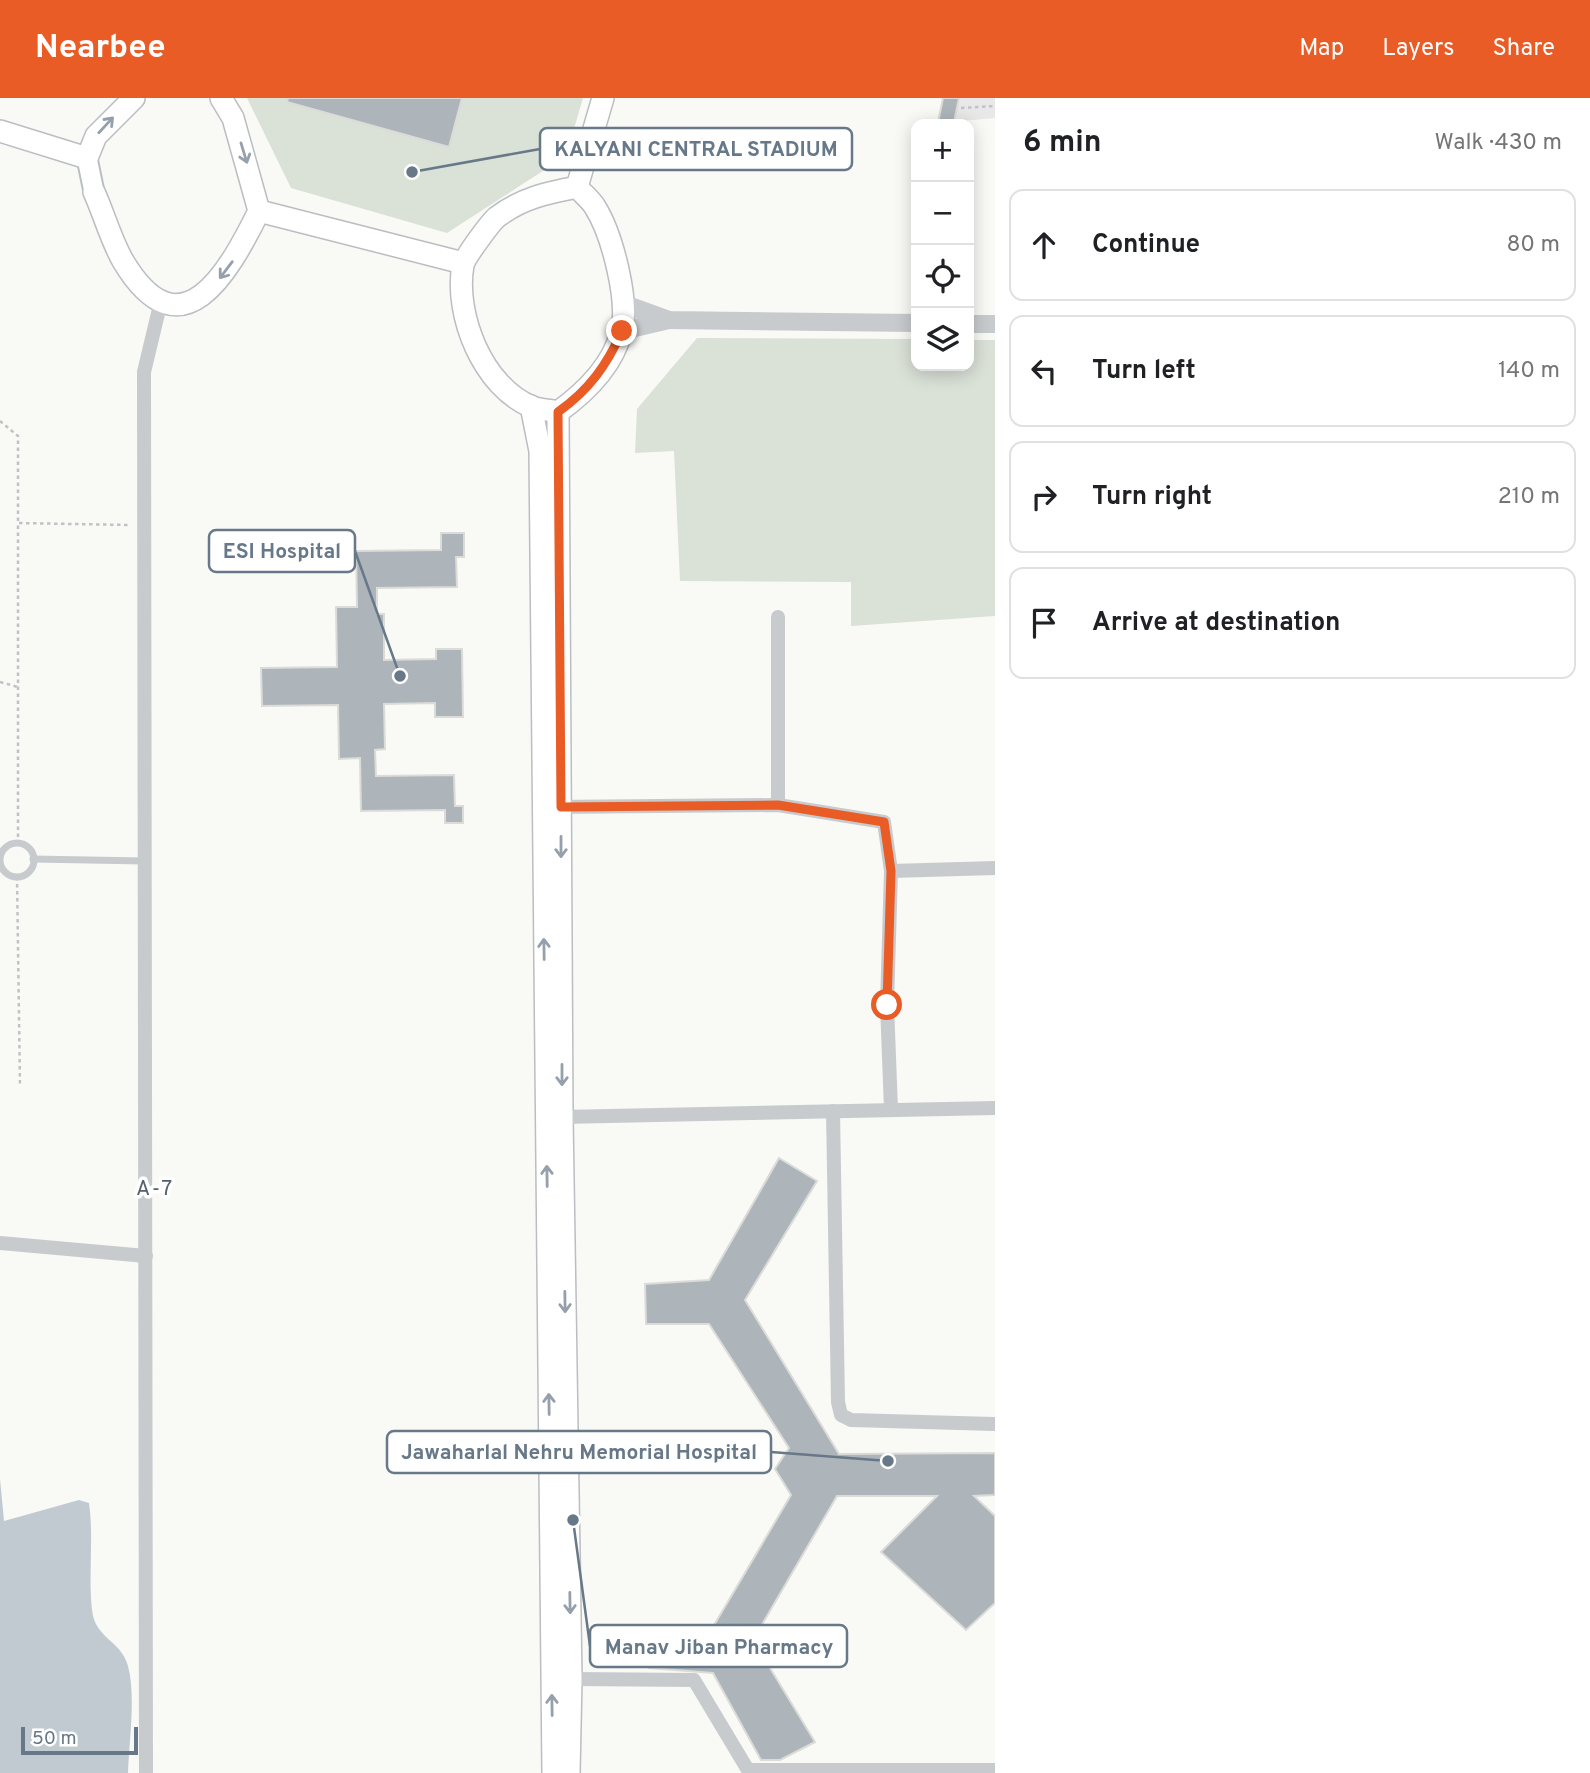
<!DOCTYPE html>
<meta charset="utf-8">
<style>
:root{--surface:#fff;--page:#f2f2f2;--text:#202124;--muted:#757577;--line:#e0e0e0;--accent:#e95c26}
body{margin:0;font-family:Overpass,sans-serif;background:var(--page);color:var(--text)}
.controls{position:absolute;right:21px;top:21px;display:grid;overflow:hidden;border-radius:14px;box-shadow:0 4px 18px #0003}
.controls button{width:63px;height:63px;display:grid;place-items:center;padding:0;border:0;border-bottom:2px solid var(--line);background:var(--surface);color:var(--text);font:35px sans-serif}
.scale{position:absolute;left:21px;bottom:18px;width:117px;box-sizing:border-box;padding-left:7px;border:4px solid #677888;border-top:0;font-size:19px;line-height:24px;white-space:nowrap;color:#677888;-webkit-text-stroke:5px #fff;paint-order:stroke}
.stop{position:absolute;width:21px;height:21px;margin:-16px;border:5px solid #e95c26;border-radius:50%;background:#fff}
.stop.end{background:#e95c26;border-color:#fff;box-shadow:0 2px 7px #0008}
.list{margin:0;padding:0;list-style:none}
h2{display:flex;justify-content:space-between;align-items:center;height:91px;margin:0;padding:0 28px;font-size:30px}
h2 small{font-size:23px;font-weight:400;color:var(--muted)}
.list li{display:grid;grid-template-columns:46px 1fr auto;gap:21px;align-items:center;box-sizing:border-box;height:112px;margin:0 14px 14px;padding:0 14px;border:2px solid var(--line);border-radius:14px}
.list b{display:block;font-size:26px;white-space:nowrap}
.list em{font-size:23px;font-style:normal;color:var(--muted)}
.icon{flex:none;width:38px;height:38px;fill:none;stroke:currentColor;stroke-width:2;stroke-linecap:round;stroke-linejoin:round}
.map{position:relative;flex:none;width:995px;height:1675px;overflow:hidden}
header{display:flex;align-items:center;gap:42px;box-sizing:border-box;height:98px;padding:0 35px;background:var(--accent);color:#fff}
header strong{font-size:33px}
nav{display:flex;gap:38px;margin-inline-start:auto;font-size:24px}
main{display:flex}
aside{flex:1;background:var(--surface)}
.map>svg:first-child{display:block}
</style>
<header>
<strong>Nearbee</strong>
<nav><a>Map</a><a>Layers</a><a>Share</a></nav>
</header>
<main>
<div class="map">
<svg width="995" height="1675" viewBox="0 0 995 1675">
<rect width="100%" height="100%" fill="#f9f9f6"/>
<polygon fill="#e7e8e7" points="943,0 995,0 995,20 938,25"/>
<g fill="#dae1d7">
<polygon points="247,0 583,0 566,58 447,135 291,90"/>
<polygon points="697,240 916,241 916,268 969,268 969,242 995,242 995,518 851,528 851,484 680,483 674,353 635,355 637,311"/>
</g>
<path fill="#c1cad0" d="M0,1381L4,1423L79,1402L89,1405C94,1440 88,1477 92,1512C95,1541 121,1542 128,1568C136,1598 129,1644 128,1675H0Z"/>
<g fill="#adb5bb" stroke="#dbdbd8" stroke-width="2">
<polygon points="288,0 462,0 449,49 287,4"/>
<polygon points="943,0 959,0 954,24 938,25"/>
<polygon points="441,435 464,435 464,459 456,459 457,489 377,490 377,516 384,516 384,562 436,561 436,551 462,551 463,619 435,619 435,605 384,606 385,651 375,652 376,678 454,677 455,708 463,708 463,725 445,725 445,712 361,713 360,660 339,661 338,607 262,608 261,570 337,569 336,509 357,509 356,453 441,452"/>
<polygon points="779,1060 817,1083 745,1202 839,1356 995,1355 995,1397 974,1398 995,1418 995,1505 966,1532 881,1454 937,1398 837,1398 753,1542 815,1644 780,1662 761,1662 713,1575 649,1570 647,1538 710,1534 791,1397 775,1371 789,1350 709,1226 646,1226 645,1186 709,1182"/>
</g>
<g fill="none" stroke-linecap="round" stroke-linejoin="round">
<defs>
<polyline id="secondary" points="87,60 94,94"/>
<g id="primary">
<polyline points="0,33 87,60 96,38 134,0"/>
<path d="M577,89C583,96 591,102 595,109C612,136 630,204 621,235C612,268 586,294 558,314C550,312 540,312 532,309C483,289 454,217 463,167C465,159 490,125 497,119C522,100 547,95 577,89Z"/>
<polyline points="577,89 603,0"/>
<path d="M94,94C104,116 111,142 123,163C181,260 229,174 259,113L233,20L221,0"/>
<polyline points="259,113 463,165"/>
<polyline points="531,308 540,353 553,1675"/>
<polyline points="558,314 562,1019 571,1581 569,1675"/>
</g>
</defs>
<use href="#secondary" stroke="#b9bec3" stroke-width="23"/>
<use href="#primary" stroke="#babec2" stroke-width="24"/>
<g stroke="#c0c3c5" stroke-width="2.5" stroke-dasharray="3.5 3.5" stroke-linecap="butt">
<polyline points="961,10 995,8"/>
<polyline points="0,323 18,338 18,425"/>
<polyline points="0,584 18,589"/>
<polyline points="18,746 18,425 131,427"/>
<polyline points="17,779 20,988"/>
</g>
<g stroke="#c7cbce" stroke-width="7">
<circle cx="17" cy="762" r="17"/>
<polyline points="33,761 144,763"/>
</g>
<g stroke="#c7cbce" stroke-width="14">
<polyline points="778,519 778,707"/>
<polyline points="551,709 778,707 884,724 891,773 887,907 891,1011"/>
<polyline points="891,773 995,770"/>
<polyline points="833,1013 838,1304 841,1317 851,1322 994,1326"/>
<polyline points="562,1019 995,1010"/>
<polyline points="0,1145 146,1158"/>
<polyline points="571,1581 694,1582 748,1672 995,1672"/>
<polyline points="146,1675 144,274 161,203"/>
</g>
<g stroke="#c7cbce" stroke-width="18">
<polyline points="622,205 669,222 916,225"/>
<polyline points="969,226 995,226"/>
<polyline points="622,233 669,222"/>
</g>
<use href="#secondary" stroke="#fff" stroke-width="19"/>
<use href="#primary" stroke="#fff" stroke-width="21"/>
</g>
<defs><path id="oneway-shaft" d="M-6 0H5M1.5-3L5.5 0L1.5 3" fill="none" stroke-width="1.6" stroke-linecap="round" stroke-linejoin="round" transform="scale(1.75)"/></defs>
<g stroke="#95a0ac">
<use href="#oneway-shaft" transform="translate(106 27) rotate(-47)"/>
<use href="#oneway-shaft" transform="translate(244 55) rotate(73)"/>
<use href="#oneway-shaft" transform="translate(226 172) rotate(127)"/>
<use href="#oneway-shaft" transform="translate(561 749) rotate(90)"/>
<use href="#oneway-shaft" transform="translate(544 851) rotate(-91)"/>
<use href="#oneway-shaft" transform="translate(562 977) rotate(90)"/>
<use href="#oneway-shaft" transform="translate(547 1078) rotate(-91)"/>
<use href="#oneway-shaft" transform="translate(565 1204) rotate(89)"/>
<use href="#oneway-shaft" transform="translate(549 1306) rotate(-91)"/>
<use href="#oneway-shaft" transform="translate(570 1505) rotate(89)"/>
<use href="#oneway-shaft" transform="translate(552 1607) rotate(-91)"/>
</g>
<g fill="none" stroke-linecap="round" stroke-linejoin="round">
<path stroke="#e95c26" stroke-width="9" d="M622,233C607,267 589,292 558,314L561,709L778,707L884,724L891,773L887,907"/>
</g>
<g text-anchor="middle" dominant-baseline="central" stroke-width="7" stroke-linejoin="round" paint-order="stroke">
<g font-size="21" letter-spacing="2" fill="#55616d" stroke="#fff">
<text x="155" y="1091">A-7</text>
</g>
</g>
<path fill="none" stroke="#677888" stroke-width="2.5" d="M412 74L540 51M400 578L355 453M888 1363L771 1354M573 1422L590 1548"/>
<g fill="#677888" stroke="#fff" stroke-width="2.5">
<circle cx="412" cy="74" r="7"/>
<circle cx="400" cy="578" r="7"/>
<circle cx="888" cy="1363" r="7"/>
<circle cx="573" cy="1422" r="7"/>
</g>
<g fill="#fff" stroke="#677888" stroke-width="2.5">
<rect x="540" y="30" width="312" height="42" rx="7"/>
<rect x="209" y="432" width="146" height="42" rx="7"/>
<rect x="387" y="1333" width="384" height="42" rx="7"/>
<rect x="590" y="1527" width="257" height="42" rx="7"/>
</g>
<g font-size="21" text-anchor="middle" font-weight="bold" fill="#677888">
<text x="696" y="58">KALYANI CENTRAL STADIUM</text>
<text x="282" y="460">ESI Hospital</text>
<text x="579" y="1361">Jawaharlal Nehru Memorial Hospital</text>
<text x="719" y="1556">Manav Jiban Pharmacy</text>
</g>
</svg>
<div class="controls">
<button>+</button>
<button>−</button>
<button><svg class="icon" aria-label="locate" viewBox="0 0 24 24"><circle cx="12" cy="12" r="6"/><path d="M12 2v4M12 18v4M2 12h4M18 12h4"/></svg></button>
<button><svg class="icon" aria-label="layers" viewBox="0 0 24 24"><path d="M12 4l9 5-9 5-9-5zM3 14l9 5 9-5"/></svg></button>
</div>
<div class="scale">50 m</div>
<div class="stop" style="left:887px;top:907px"></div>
<div class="stop end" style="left:622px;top:233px"></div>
</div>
<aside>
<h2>6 min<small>Walk · 430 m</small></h2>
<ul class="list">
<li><svg class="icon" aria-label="ahead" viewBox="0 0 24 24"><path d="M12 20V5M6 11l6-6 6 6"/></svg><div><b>Continue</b></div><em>80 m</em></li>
<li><svg class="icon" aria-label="left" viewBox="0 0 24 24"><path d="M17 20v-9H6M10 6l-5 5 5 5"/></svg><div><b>Turn left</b></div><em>140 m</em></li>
<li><svg class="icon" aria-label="right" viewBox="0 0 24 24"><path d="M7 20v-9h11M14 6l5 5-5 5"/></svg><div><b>Turn right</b></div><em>210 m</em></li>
<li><svg class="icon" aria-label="arrive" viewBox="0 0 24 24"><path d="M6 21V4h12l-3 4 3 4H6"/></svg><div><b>Arrive at destination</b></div></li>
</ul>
</aside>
</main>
